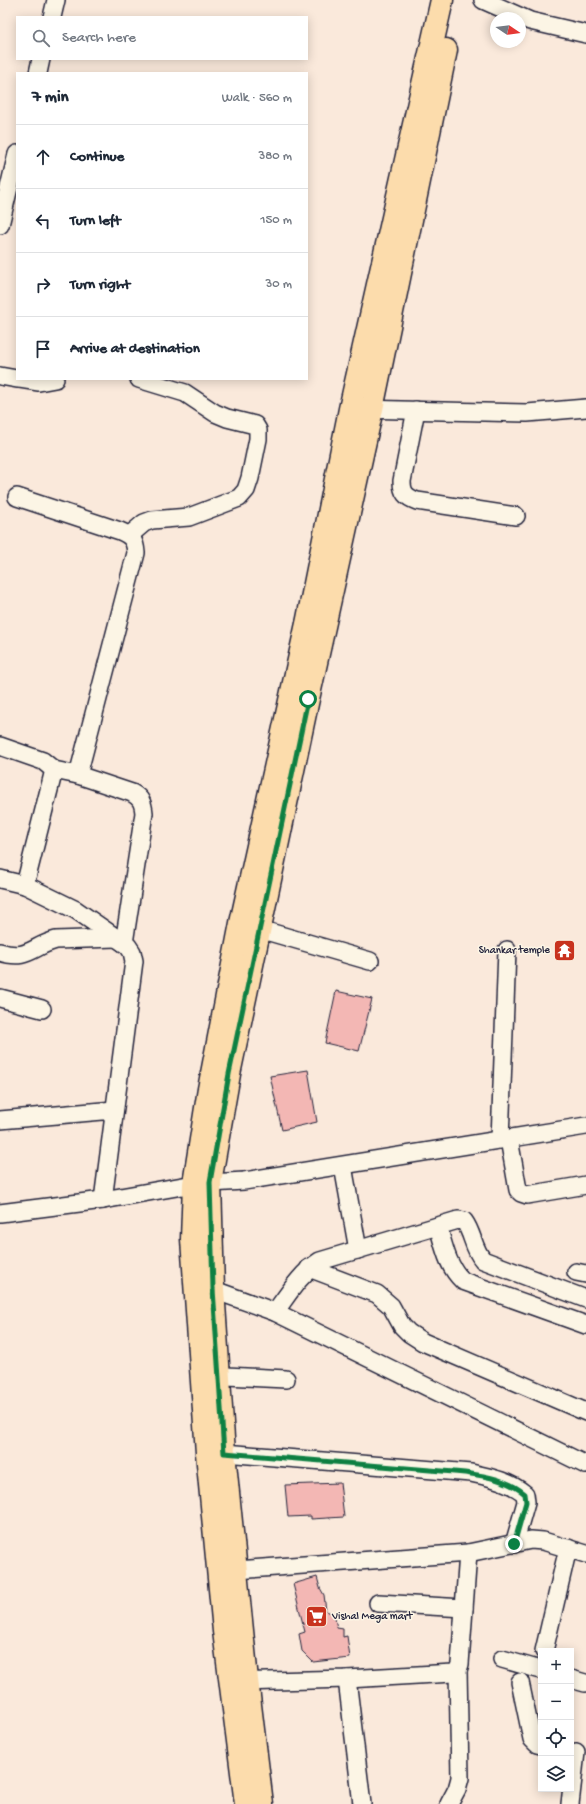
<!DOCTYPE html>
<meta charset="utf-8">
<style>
:root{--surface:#fff;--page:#f6f6f7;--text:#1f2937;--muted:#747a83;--line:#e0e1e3}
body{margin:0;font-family:"Gochi Hand",sans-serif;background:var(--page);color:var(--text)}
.controls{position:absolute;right:12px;bottom:12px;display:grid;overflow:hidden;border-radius:0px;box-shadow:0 2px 10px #0003}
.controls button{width:36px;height:36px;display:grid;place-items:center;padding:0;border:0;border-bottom:1px solid var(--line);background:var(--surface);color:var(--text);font:20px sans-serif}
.compass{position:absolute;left:490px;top:12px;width:36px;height:36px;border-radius:50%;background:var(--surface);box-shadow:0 2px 10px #0003;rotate:103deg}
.stop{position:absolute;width:12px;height:12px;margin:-9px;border:3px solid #0b8043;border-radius:50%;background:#fff}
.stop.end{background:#0b8043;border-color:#fff;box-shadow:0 1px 4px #0008}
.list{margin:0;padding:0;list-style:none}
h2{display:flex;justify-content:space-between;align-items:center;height:52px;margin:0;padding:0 16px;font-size:17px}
h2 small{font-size:13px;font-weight:400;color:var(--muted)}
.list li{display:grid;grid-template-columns:26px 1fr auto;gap:12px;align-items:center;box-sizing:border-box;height:64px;padding:0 16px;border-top:1px solid var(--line)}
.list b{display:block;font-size:15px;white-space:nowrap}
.list em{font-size:13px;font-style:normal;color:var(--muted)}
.icon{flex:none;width:22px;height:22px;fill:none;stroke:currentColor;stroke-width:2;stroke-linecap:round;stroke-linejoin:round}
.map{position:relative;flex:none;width:586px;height:1804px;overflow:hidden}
.search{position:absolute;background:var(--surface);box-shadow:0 2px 10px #0003;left:16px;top:16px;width:292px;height:44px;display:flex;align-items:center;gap:10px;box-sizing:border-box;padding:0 14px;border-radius:0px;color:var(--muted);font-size:15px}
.panel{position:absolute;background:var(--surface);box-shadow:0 2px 10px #0003;left:16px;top:72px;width:292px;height:308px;border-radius:0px}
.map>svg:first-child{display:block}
</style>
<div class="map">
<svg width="586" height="1804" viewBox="0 0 586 1804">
<rect width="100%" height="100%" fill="#fae9db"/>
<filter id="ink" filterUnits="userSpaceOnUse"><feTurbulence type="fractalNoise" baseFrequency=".025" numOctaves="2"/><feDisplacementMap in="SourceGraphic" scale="8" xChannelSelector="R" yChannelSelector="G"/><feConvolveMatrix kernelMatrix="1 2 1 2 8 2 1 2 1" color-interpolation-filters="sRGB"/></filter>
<g filter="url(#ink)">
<g fill="#f3b7b4" stroke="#22223b">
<polygon points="336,991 372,999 359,1051 325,1043"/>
<polygon points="308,1070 317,1122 282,1130 270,1076"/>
<polygon points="340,1483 344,1517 311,1519 311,1516 288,1517 285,1485"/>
<polygon points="317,1577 320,1588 324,1595 326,1611 334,1614 337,1628 343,1629 343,1637 347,1636 350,1658 313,1662 302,1651 299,1634 305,1632 293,1584"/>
</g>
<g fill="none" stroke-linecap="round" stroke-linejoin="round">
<defs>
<g id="minor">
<polyline points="483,0 530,21 586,34"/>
<polyline points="52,17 56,0"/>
<polyline points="38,73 41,59"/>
<polyline points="0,225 17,154"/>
<polyline points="0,376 17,379"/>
<polyline points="20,379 39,382 55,379"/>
<polyline points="360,409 527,413 586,408"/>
<path d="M416,410L402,481C402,493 406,497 417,501L516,516"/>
<path d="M17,497L120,531C132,536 135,540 136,553L78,775L54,770L25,885L76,910L128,946L132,952L134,961L103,1200"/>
<polyline points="130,535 144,523 152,520 189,517 239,498 246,490 250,478 258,439 258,430 255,425 227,418 215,413 185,393 139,379"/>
<polyline points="0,746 43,761 54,770"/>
<path d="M78,775L132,793C141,798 143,803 144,813L124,943"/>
<polyline points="0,879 25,885"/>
<polyline points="259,929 370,961"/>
<path d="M0,952C28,961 32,946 56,940L116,938"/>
<polyline points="0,998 42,1009"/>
<polyline points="0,1120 114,1110"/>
<polyline points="509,1139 518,1190 521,1193 527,1195 586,1185"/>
<polyline points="500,1140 507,950"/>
<polyline points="343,1166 358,1250"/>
<polyline points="0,1213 103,1200 194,1184 244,1181 586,1126"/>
<path d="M438,1226C444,1246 447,1266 463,1281L586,1325"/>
<polyline points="309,1268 377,1294 391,1306 402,1326 409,1333 423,1342 586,1412"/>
<polyline points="576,1272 586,1274"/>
<polyline points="203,1286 275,1312 586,1465"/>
<path d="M275,1312C289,1293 300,1274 320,1261L458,1220L464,1221C473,1233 473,1249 483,1260L586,1299"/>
<polyline points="207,1375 286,1379"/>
<path d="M224,1453L471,1473C489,1477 510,1481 525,1494L526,1502L514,1544"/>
<polyline points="236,1570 468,1553"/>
<polyline points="378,1603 464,1608"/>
<polyline points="544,1651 568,1548"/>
<polyline points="502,1659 541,1670"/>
<polyline points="347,1679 362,1804"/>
<polyline points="571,1679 585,1683"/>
<polyline points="235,1682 347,1679 453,1673 458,1670 460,1664 468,1553 531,1540 543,1541 586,1554"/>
<polyline points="520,1682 532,1739 537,1744 541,1745"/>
<polyline points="449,1804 457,1789 460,1778 458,1670"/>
<polyline points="570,1804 576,1752"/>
</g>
<g id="major">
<polyline points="246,1804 224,1631 207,1453 192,1239 194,1184 209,1089 241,923 308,619 350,409 442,0"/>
<polyline points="262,1804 247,1680 224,1453 213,1289 210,1182 229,1074 308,699 372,409 446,50"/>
</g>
</defs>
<use href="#minor" stroke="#22223b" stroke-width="20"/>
<use href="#major" stroke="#22223b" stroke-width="25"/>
<use href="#minor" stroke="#fcf5e5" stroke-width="17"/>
<use href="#major" stroke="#fcdcac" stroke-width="22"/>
</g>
</g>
<g fill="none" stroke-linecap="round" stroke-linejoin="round" filter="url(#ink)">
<path stroke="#0b8043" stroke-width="5" d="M308,699L229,1074L210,1182L213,1289L224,1453L454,1472C477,1474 506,1478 525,1494L526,1502L514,1544"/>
</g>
<defs>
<symbol id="temple-square" viewBox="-11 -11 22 22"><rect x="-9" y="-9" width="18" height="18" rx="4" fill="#c8321e" stroke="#fcf5e5"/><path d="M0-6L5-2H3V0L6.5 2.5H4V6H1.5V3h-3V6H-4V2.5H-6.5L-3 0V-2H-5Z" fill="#fff"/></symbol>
<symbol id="supermarket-square" viewBox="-11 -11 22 22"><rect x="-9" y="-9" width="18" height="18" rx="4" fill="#c8321e" stroke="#fcf5e5"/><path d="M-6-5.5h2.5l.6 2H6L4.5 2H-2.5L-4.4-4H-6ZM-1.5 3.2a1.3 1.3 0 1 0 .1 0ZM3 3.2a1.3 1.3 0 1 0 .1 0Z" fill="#fff"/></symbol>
</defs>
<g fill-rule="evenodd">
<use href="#temple-square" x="552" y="938" width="25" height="25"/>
<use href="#supermarket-square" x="304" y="1604" width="25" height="25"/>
</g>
<g text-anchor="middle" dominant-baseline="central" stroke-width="3" stroke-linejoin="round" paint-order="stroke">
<g font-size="11" fill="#22223b" stroke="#fcf5e5" text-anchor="end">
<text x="550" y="951">Shankar temple</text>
<text x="332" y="1617" text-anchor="start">Vishal Mega mart</text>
</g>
</g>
</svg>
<div class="controls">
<button>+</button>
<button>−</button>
<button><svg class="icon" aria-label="locate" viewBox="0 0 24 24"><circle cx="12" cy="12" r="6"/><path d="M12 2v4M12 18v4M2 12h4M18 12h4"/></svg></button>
<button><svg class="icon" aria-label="layers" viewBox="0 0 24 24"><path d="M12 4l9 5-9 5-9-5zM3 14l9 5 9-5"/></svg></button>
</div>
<svg class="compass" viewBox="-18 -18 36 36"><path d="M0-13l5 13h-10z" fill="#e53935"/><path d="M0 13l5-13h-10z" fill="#747a83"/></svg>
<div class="stop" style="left:308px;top:699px"></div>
<div class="stop end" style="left:514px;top:1544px"></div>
<div class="search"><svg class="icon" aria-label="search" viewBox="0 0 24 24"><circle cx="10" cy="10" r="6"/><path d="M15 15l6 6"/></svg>Search here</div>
<section class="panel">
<h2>7 min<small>Walk · 560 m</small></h2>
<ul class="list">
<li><svg class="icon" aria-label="ahead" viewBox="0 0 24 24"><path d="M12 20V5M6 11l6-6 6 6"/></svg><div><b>Continue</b></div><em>380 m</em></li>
<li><svg class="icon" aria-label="left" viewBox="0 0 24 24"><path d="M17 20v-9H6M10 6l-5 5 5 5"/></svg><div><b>Turn left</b></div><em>150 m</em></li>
<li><svg class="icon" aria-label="right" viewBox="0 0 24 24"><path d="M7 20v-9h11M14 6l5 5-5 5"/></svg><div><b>Turn right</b></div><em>30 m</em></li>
<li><svg class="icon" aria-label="arrive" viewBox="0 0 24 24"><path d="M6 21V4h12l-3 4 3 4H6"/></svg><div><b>Arrive at destination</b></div></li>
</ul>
</section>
</div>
